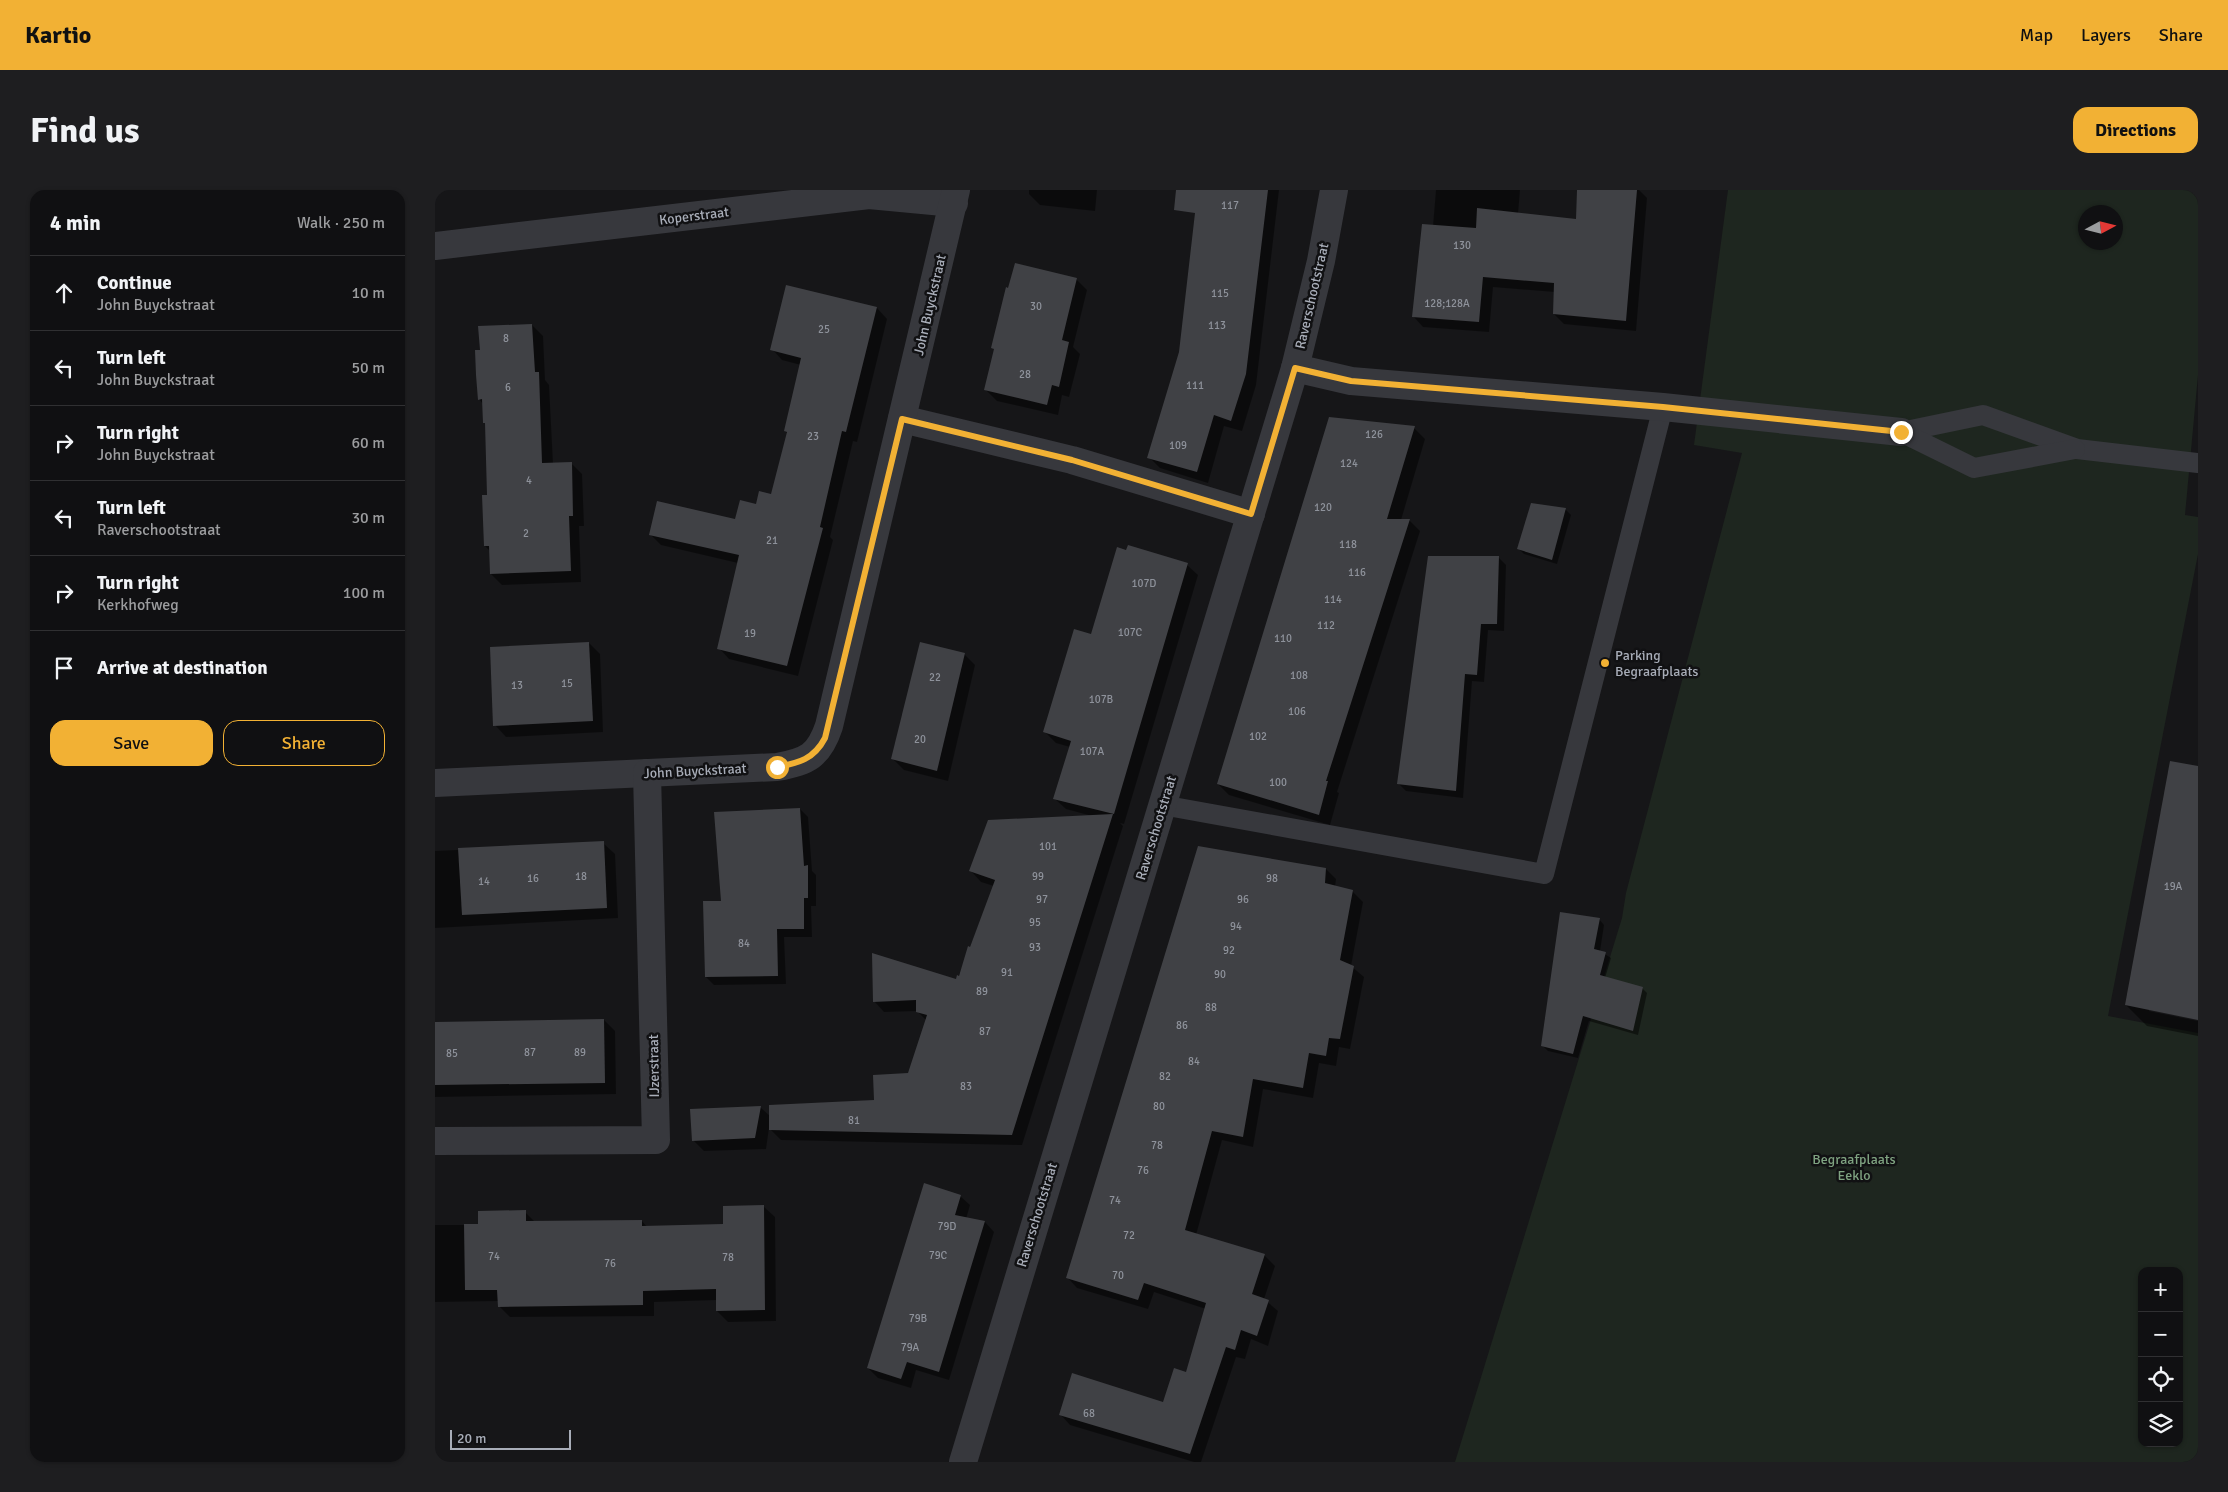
<!DOCTYPE html>
<meta charset="utf-8">
<style>
:root{--surface:#101012;--page:#1e1e20;--text:#f1f3f6;--muted:#9c9d9f;--line:#303032;--accent:#f2b134}
body{margin:0;font-family:Signika,sans-serif;background:var(--page);color:var(--text)}
.controls{position:absolute;right:15px;bottom:15px;display:grid;overflow:hidden;border-radius:10px;box-shadow:0 1px 4px #0004}
.controls button{width:45px;height:45px;display:grid;place-items:center;padding:0;border:0;border-bottom:1px solid var(--line);background:var(--surface);color:var(--text);font:25px sans-serif}
.compass{position:absolute;left:1643px;top:15px;width:45px;height:45px;border-radius:50%;background:var(--surface);box-shadow:0 1px 4px #0004;rotate:83deg}
.scale{position:absolute;left:15px;bottom:12px;width:121px;box-sizing:border-box;padding-left:5px;border:2px solid #a8adb8;border-top:0;font-size:14px;line-height:18px;white-space:nowrap;color:#a8adb8;-webkit-text-stroke:4px #111113;paint-order:stroke}
.stop{position:absolute;width:15px;height:15px;margin:-11px;border:4px solid #f2b134;border-radius:50%;background:#fff}
.stop.end{background:#f2b134;border-color:#fff;box-shadow:0 1px 5px #0008}
.list{margin:0;padding:0;list-style:none}
h2{display:flex;justify-content:space-between;align-items:center;height:65px;margin:0;padding:0 20px;font-size:21px}
h2 small{font-size:16px;font-weight:400;color:var(--muted)}
.list li{display:grid;grid-template-columns:32px 1fr auto;gap:15px;align-items:center;box-sizing:border-box;height:75px;padding:0 20px;border-top:1px solid var(--line)}
.list b{display:block;font-size:19px;white-space:nowrap}
.list p{margin:0;font-size:16px;white-space:nowrap;color:var(--muted)}
.list em{font-size:16px;font-style:normal;color:var(--muted)}
.actions{display:flex;gap:10px;padding:15px 20px}
.actions a{flex:1;padding:11px 0;border:1px solid var(--accent);border-radius:15px;text-align:center;font-size:18px;color:var(--accent)}
.actions .main{background:var(--accent);color:#111}
.icon{flex:none;width:28px;height:28px;fill:none;stroke:currentColor;stroke-width:2;stroke-linecap:round;stroke-linejoin:round}
.map{position:relative;flex:none;width:1763px;height:1272px;overflow:hidden;border-radius:15px}
header{display:flex;align-items:center;gap:30px;box-sizing:border-box;height:70px;padding:0 25px;background:var(--accent);color:#111}
header strong{font-size:24px}
nav{display:flex;gap:28px;margin-inline-start:auto;font-size:18px}
.intro{display:flex;align-items:center;justify-content:space-between;box-sizing:border-box;height:120px;padding:0 30px}
h1{margin:0;font-size:35px}
.button{padding:12px 22px;border-radius:15px;background:var(--accent);color:#111;font-size:18px;font-weight:700}
main{display:flex;gap:30px;padding:0 30px}
aside{flex:1;background:var(--surface);border-radius:15px;box-shadow:0 1px 4px #0004}
.map>svg:first-child{display:block}
</style>
<header>
<strong>Kartio</strong>
<nav><a>Map</a><a>Layers</a><a>Share</a></nav>
</header>
<div class="intro"><h1>Find us</h1><a class="button">Directions</a></div>
<main>
<aside>
<h2>4 min<small>Walk · 250 m</small></h2>
<ul class="list">
<li><svg class="icon" aria-label="ahead" viewBox="0 0 24 24"><path d="M12 20V5M6 11l6-6 6 6"/></svg><div><b>Continue</b><p>John Buyckstraat</p></div><em>10 m</em></li>
<li><svg class="icon" aria-label="left" viewBox="0 0 24 24"><path d="M17 20v-9H6M10 6l-5 5 5 5"/></svg><div><b>Turn left</b><p>John Buyckstraat</p></div><em>50 m</em></li>
<li><svg class="icon" aria-label="right" viewBox="0 0 24 24"><path d="M7 20v-9h11M14 6l5 5-5 5"/></svg><div><b>Turn right</b><p>John Buyckstraat</p></div><em>60 m</em></li>
<li><svg class="icon" aria-label="left" viewBox="0 0 24 24"><path d="M17 20v-9H6M10 6l-5 5 5 5"/></svg><div><b>Turn left</b><p>Raverschootstraat</p></div><em>30 m</em></li>
<li><svg class="icon" aria-label="right" viewBox="0 0 24 24"><path d="M7 20v-9h11M14 6l5 5-5 5"/></svg><div><b>Turn right</b><p>Kerkhofweg</p></div><em>100 m</em></li>
<li><svg class="icon" aria-label="arrive" viewBox="0 0 24 24"><path d="M6 21V4h12l-3 4 3 4H6"/></svg><div><b>Arrive at destination</b></div></li>
</ul>
<div class="actions"><a class="main">Save</a><a>Share</a></div>
</aside>
<div class="map">
<svg width="1763" height="1272" viewBox="0 0 1763 1272">
<rect width="100%" height="100%" fill="#161618"/>
<path fill="#1e261f" fill-rule="evenodd" d="M1293,0H1763V185L1750,325L1763,327V364L1673,826L1763,843V1272H1020L1187,728L1191,703L1307,263L1259,255ZM1650,22H1680V52H1650ZM1707,1081H1744V1253H1707Z"/>
<g fill="#0007">
<polygon points="594,0 662,0 660,21 605,15 594,4"/>
<polygon points="764,0 844,0 821,195 807,241 789,236 773,293 725,278 714,267 745,162"/>
<polygon points="1001,0 1085,0 1083,24 1142,30 1144,0 1204,0 1212,8 1201,141 1129,134 1119,124 1120,102 1058,97 1054,142 988,137 978,126 998,36"/>
<polygon points="641,89 652,100 638,157 645,164 634,207 627,205 623,225 562,211 551,200 560,160 558,158"/>
<polygon points="442,118 452,129 422,252 418,251 395,347 398,350 363,486 294,469 284,458 303,373 226,355 215,344 301,330 337,305 353,244 350,241 366,175 347,170 337,159"/>
<polygon points="97,135 108,146 110,190 114,195 118,274 136,273 147,284 149,336 144,336 146,392 67,395 56,384 55,361 50,356 53,306 51,235 48,214 44,209 46,161"/>
<polygon points="979,238 990,249 966,330 974,330 985,341 902,602 904,603 895,635 794,605 783,594"/>
<polygon points="1097,314 1131,320 1136,325 1122,374 1089,364 1084,359"/>
<polygon points="1063,367 1071,375 1069,441 1053,440 1049,492 1037,491 1028,608 971,601 964,594"/>
<polygon points="752,375 763,385 689,634 685,633 688,636 587,955 346,950 334,938 331,959 269,961 258,950 325,917 336,927 440,911 474,884 491,830 482,821 449,822 439,811 522,790 559,696 546,692 536,681 657,626 631,619 620,609 635,557 621,553 610,542 657,446"/>
<polygon points="154,453 165,464 168,542 71,547 60,535"/>
<polygon points="529,464 540,475 513,591 469,580 458,569"/>
<polygon points="1763,578 1763,828 1714,819 1714,821 1763,831 1763,846 1712,836 1691,815"/>
<polygon points="365,619 373,627 377,681 381,685 381,716 376,716 377,747 349,747 351,794 279,795 271,787 288,712"/>
<polygon points="168,653 180,664 183,728 0,738 0,661"/>
<polygon points="891,679 901,689 900,697 918,702 928,712 916,776 929,787 915,859 904,857 901,876 884,873 878,908 828,899 818,957 787,950 761,1045 829,1065 840,1076 829,1109 843,1121 833,1156 816,1149 810,1169 801,1167 766,1272 759,1272 635,1235 625,1224 729,1214 752,1184 771,1119 719,1102 713,1119 642,1098 632,1087"/>
<polygon points="1164,729 1169,735 1165,761 1176,768 1170,788 1207,798 1212,803 1203,845 1154,831 1143,868 1113,861 1107,855"/>
<polygon points="169,830 180,841 181,904 0,907 0,833"/>
<polygon points="525,1006 535,1015 531,1029 550,1032 559,1042 514,1190 481,1180 476,1198 443,1188 433,1178"/>
<polygon points="328,1016 340,1027 341,1131 293,1132 282,1121 282,1110 219,1112 219,1126 75,1127 64,1116 64,1111 0,1112 0,1035 45,1035 90,1022 100,1032 207,1031 212,1037 289,1035"/>
</g>
<g fill="#404145">
<polygon points="741,0 833,0 811,184 796,231 779,225 762,282 712,268 744,162 760,23 739,20"/>
<polygon points="1142,0 1202,0 1191,131 1118,124 1119,93 1048,87 1044,132 977,127 987,34 1041,38 1042,18 1141,29"/>
<polygon points="580,73 642,88 627,150 634,152 624,197 617,195 612,215 549,200 559,159 556,158 571,97 573,98"/>
<polygon points="351,95 442,117 411,242 407,241 385,337 388,338 352,476 282,459 304,365 214,345 222,311 300,329 305,310 321,314 324,301 336,304 352,242 349,241 366,168 335,160"/>
<polygon points="97,134 100,182 104,182 107,273 137,272 138,326 134,326 136,381 55,384 54,356 49,356 47,305 52,305 50,233 48,233 47,209 43,210 41,185 40,160 45,160 43,136"/>
<polygon points="894,227 980,236 952,329 975,329 891,591 893,591 884,625 782,594"/>
<polygon points="1096,313 1131,318 1117,370 1082,359"/>
<polygon points="693,355 753,373 679,624 618,609 636,551 608,542 639,439 656,444 682,357 691,360"/>
<polygon points="993,366 1064,366 1062,434 1046,434 1042,485 1030,484 1021,601 962,594"/>
<polygon points="154,452 158,531 58,536 55,457"/>
<polygon points="485,452 530,463 502,581 456,569"/>
<polygon points="1735,571 1763,576 1763,830 1690,815"/>
<polygon points="365,618 369,676 373,675 373,708 369,708 369,739 342,739 343,786 270,787 268,711 286,711 279,622"/>
<polygon points="678,624 577,945 334,940 334,915 439,910 438,885 473,883 492,825 481,822 481,810 438,812 437,763 521,789 522,785 524,786 533,756 535,757 560,690 534,681 553,630"/>
<polygon points="169,651 172,718 27,725 23,658"/>
<polygon points="763,656 891,678 890,693 918,700 905,770 919,776 905,849 894,848 891,866 874,863 868,898 818,889 808,947 777,941 750,1040 830,1064 817,1104 834,1110 822,1146 806,1140 800,1160 791,1157 755,1264 624,1225 637,1183 728,1212 739,1178 751,1182 771,1113 709,1093 703,1110 631,1088"/>
<polygon points="1125,722 1165,728 1159,759 1171,762 1165,785 1208,797 1198,841 1148,826 1138,864 1106,856"/>
<polygon points="169,829 170,893 0,895 0,832"/>
<polygon points="326,916 320,948 257,951 255,919"/>
<polygon points="489,993 526,1005 520,1025 550,1031 504,1182 472,1172 466,1189 432,1178"/>
<polygon points="329,1015 330,1120 281,1121 281,1099 208,1101 208,1115 63,1117 62,1100 30,1100 29,1034 43,1034 43,1021 91,1020 91,1031 207,1030 207,1036 288,1034 288,1016"/>
</g>
<g fill="none" stroke-linecap="round" stroke-linejoin="round">
<g stroke="#37383d" stroke-width="20">
<polyline points="1466,242 1548,225 1642,259 1763,273"/>
<polyline points="1466,242 1539,278 1640,259"/>
<polyline points="727,615 1109,684 1228,217"/>
</g>
<g stroke="#37383d" stroke-width="28">
<polyline points="0,56 434,5 519,13"/>
<polyline points="860,178 916,191 1228,217 1466,242"/>
<polyline points="467,229 637,270 816,324"/>
<path d="M0,593L342,577C372,572 384,566 394,536L521,0"/>
<polyline points="0,951 221,950 212,583"/>
<polyline points="528,1272 860,178 886,71 899,0"/>
</g>
</g>
<g fill="none" stroke-linecap="round" stroke-linejoin="round">
<path stroke="#f2b134" stroke-width="6" d="M342,577C364,573 379,569 390,548L467,229L637,270L816,324L860,178L916,191L1228,217L1466,242"/>
</g>
<circle fill="#f2b134" stroke="#111113" stroke-width="2" cx="1170" cy="473" r="5"/>
<g text-anchor="middle" dominant-baseline="central" stroke-width="5" stroke-linejoin="round" paint-order="stroke">
<g font-size="11" fill="#8e929b">
<text x="795" y="15">117</text>
<text x="1027" y="55">130</text>
<text x="785" y="103">115</text>
<text x="1012" y="113">128;128A</text>
<text x="601" y="116">30</text>
<text x="782" y="135">113</text>
<text x="389" y="139">25</text>
<text x="71" y="148">8</text>
<text x="590" y="184">28</text>
<text x="760" y="195">111</text>
<text x="73" y="197">6</text>
<text x="939" y="244">126</text>
<text x="378" y="246">23</text>
<text x="743" y="255">109</text>
<text x="914" y="273">124</text>
<text x="94" y="290">4</text>
<text x="888" y="317">120</text>
<text x="91" y="343">2</text>
<text x="337" y="350">21</text>
<text x="913" y="354">118</text>
<text x="922" y="382">116</text>
<text x="709" y="393">107D</text>
<text x="898" y="409">114</text>
<text x="891" y="435">112</text>
<text x="695" y="442">107C</text>
<text x="315" y="443">19</text>
<text x="848" y="448">110</text>
<text x="864" y="485">108</text>
<text x="500" y="487">22</text>
<text x="132" y="493">15</text>
<text x="82" y="495">13</text>
<text x="666" y="509">107B</text>
<text x="862" y="521">106</text>
<text x="823" y="546">102</text>
<text x="485" y="549">20</text>
<text x="657" y="561">107A</text>
<text x="843" y="592">100</text>
<text x="613" y="656">101</text>
<text x="146" y="686">18</text>
<text x="603" y="686">99</text>
<text x="98" y="688">16</text>
<text x="837" y="688">98</text>
<text x="49" y="691">14</text>
<text x="1738" y="696">19A</text>
<text x="607" y="709">97</text>
<text x="808" y="709">96</text>
<text x="600" y="732">95</text>
<text x="801" y="736">94</text>
<text x="309" y="753">84</text>
<text x="600" y="757">93</text>
<text x="794" y="760">92</text>
<text x="572" y="782">91</text>
<text x="785" y="784">90</text>
<text x="547" y="801">89</text>
<text x="776" y="817">88</text>
<text x="747" y="835">86</text>
<text x="550" y="841">87</text>
<text x="95" y="862">87</text>
<text x="145" y="862">89</text>
<text x="17" y="863">85</text>
<text x="759" y="871">84</text>
<text x="730" y="886">82</text>
<text x="531" y="896">83</text>
<text x="724" y="916">80</text>
<text x="419" y="930">81</text>
<text x="722" y="955">78</text>
<text x="708" y="980">76</text>
<text x="680" y="1010">74</text>
<text x="512" y="1036">79D</text>
<text x="694" y="1045">72</text>
<text x="503" y="1065">79C</text>
<text x="59" y="1066">74</text>
<text x="293" y="1067">78</text>
<text x="175" y="1073">76</text>
<text x="683" y="1085">70</text>
<text x="483" y="1128">79B</text>
<text x="475" y="1157">79A</text>
<text x="654" y="1223">68</text>
</g>
<g font-size="14" fill="#a8adb8" stroke="#111113">
<text transform="translate(259 26) rotate(-7)">Koperstraat</text>
<text transform="translate(877 106) rotate(-77)">Raverschootstraat</text>
<text transform="translate(495 115) rotate(-77)">John Buyckstraat</text>
<text transform="translate(260 581) rotate(-3)">John Buyckstraat</text>
<text transform="translate(721 638) rotate(-73)">Raverschootstraat</text>
<text transform="translate(219 876) rotate(-91)">IJzerstraat</text>
<text transform="translate(602 1025) rotate(-73)">Raverschootstraat</text>
</g>
<g font-size="14" fill="#a8adb8" stroke="#111113" text-anchor="start">
<text x="1180" y="465">Parking<tspan x="1180" dy="16">Begraafplaats</tspan></text>
</g>
<g font-size="14" fill="#7fa381" stroke="#111113">
<text x="1419" y="969">Begraafplaats<tspan x="1419" dy="16">Eeklo</tspan></text>
</g>
</g>
</svg>
<div class="controls">
<button>+</button>
<button>−</button>
<button><svg class="icon" aria-label="locate" viewBox="0 0 24 24"><circle cx="12" cy="12" r="6"/><path d="M12 2v4M12 18v4M2 12h4M18 12h4"/></svg></button>
<button><svg class="icon" aria-label="layers" viewBox="0 0 24 24"><path d="M12 4l9 5-9 5-9-5zM3 14l9 5 9-5"/></svg></button>
</div>
<svg class="compass" viewBox="-18 -18 36 36"><path d="M0-13l5 13h-10z" fill="#e53935"/><path d="M0 13l5-13h-10z" fill="#9c9d9f"/></svg>
<div class="scale">20 m</div>
<div class="stop" style="left:342px;top:577px"></div>
<div class="stop end" style="left:1466px;top:242px"></div>
</div>
</main>
